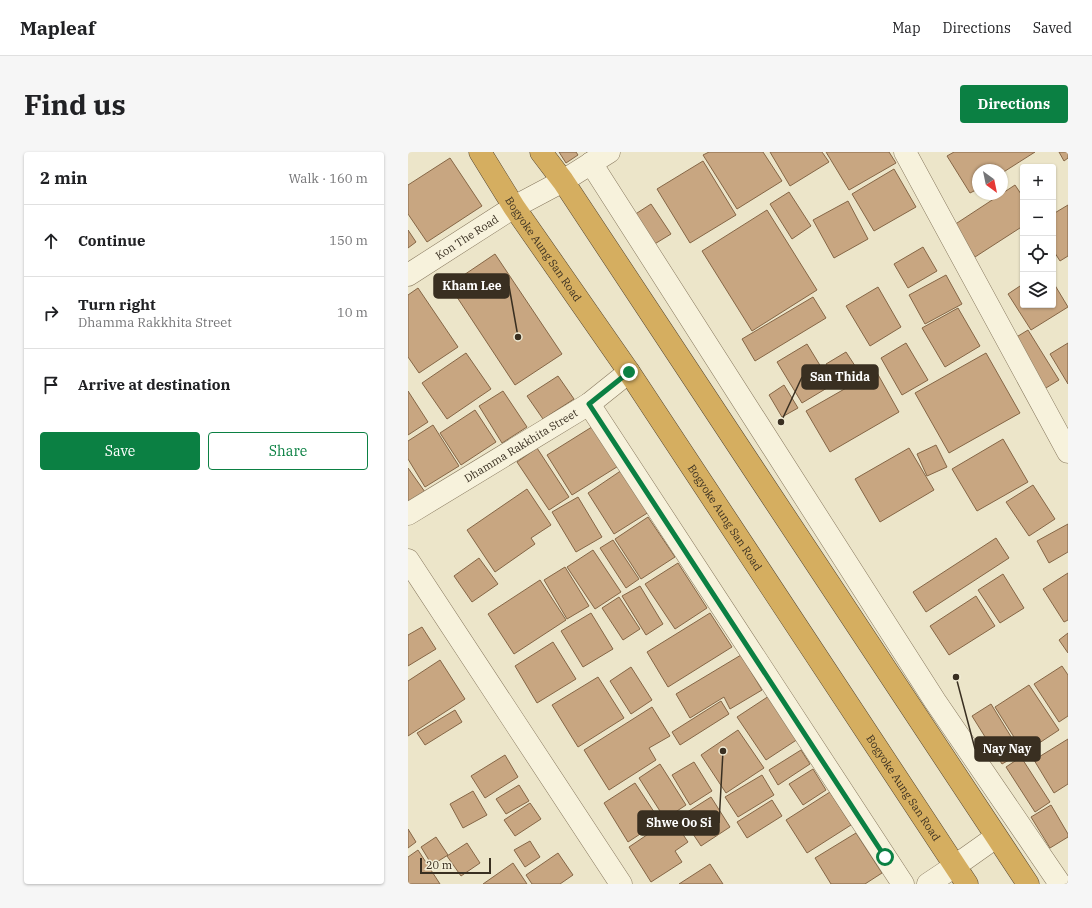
<!DOCTYPE html>
<meta charset="utf-8">
<style>
:root{--surface:#fff;--page:#f6f6f6;--text:#202124;--muted:#757577;--line:#e0e0e0;--accent:#0b8043}
body{margin:0;font-family:"IBM Plex Serif",serif;background:var(--page);color:var(--text)}
.controls{position:absolute;right:12px;top:12px;display:grid;overflow:hidden;border-radius:4px;box-shadow:0 1px 3px #0004}
.controls button{width:36px;height:36px;display:grid;place-items:center;padding:0;border:0;border-bottom:1px solid var(--line);background:var(--surface);color:var(--text);font:20px sans-serif}
.compass{position:absolute;left:564px;top:12px;width:36px;height:36px;border-radius:50%;background:var(--surface);box-shadow:0 1px 3px #0004;rotate:147deg}
.scale{position:absolute;left:12px;bottom:10px;width:71px;box-sizing:border-box;padding-left:4px;border:2px solid #392f21;border-top:0;font-size:11px;line-height:14px;white-space:nowrap;color:#392f21;-webkit-text-stroke:3px #f4efd8;paint-order:stroke}
.stop{position:absolute;width:12px;height:12px;margin:-9px;border:3px solid #0b8043;border-radius:50%;background:#fff}
.stop.end{background:#0b8043;border-color:#fff;box-shadow:0 1px 4px #0008}
.list{margin:0;padding:0;list-style:none}
h2{display:flex;justify-content:space-between;align-items:center;height:52px;margin:0;padding:0 16px;font-size:17px}
h2 small{font-size:13px;font-weight:400;color:var(--muted)}
.list li{display:grid;grid-template-columns:26px 1fr auto;gap:12px;align-items:center;box-sizing:border-box;height:72px;padding:0 16px;border-top:1px solid var(--line)}
.list b{display:block;font-size:15px;white-space:nowrap}
.list p{margin:0;font-size:13px;white-space:nowrap;color:var(--muted)}
.list em{font-size:13px;font-style:normal;color:var(--muted)}
.actions{display:flex;gap:8px;padding:12px 16px}
.actions a{flex:1;padding:9px 0;border:1px solid var(--accent);border-radius:4px;text-align:center;font-size:14px;color:var(--accent)}
.actions .main{background:var(--accent);color:#fff}
.icon{flex:none;width:22px;height:22px;fill:none;stroke:currentColor;stroke-width:2;stroke-linecap:round;stroke-linejoin:round}
.map{position:relative;flex:none;width:660px;height:732px;overflow:hidden;border-radius:4px}
header{display:flex;align-items:center;gap:24px;box-sizing:border-box;height:56px;padding:0 20px;background:var(--surface);border-bottom:1px solid var(--line)}
header strong{font-size:19px}
nav{display:flex;gap:22px;margin-inline-start:auto;font-size:14px}
.intro{display:flex;align-items:center;justify-content:space-between;box-sizing:border-box;height:96px;padding:0 24px}
h1{margin:0;font-size:28px}
.button{padding:10px 18px;border-radius:4px;background:var(--accent);color:#fff;font-size:14px;font-weight:700}
main{display:flex;gap:24px;padding:0 24px}
aside{flex:1;background:var(--surface);border-radius:4px;box-shadow:0 1px 3px #0004}
.map>svg:first-child{display:block}
</style>
<header>
<strong>Mapleaf</strong>
<nav><a>Map</a><a>Directions</a><a>Saved</a></nav>
</header>
<div class="intro"><h1>Find us</h1><a class="button">Directions</a></div>
<main>
<aside>
<h2>2 min<small>Walk · 160 m</small></h2>
<ul class="list">
<li><svg class="icon" aria-label="ahead" viewBox="0 0 24 24"><path d="M12 20V5M6 11l6-6 6 6"/></svg><div><b>Continue</b></div><em>150 m</em></li>
<li><svg class="icon" aria-label="right" viewBox="0 0 24 24"><path d="M7 20v-9h11M14 6l5 5-5 5"/></svg><div><b>Turn right</b><p>Dhamma Rakkhita Street</p></div><em>10 m</em></li>
<li><svg class="icon" aria-label="arrive" viewBox="0 0 24 24"><path d="M6 21V4h12l-3 4 3 4H6"/></svg><div><b>Arrive at destination</b></div></li>
</ul>
<div class="actions"><a class="main">Save</a><a>Share</a></div>
</aside>
<div class="map">
<svg width="660" height="732" viewBox="0 0 660 732">
<rect width="100%" height="100%" fill="#ece5c9"/>
<g fill="#c8a681" stroke="#856646">
<polygon points="151,0 168,0 170,3 158,11"/>
<polygon points="301,0 355,0 374,29 329,57 295,3"/>
<polygon points="362,0 414,0 421,10 382,34"/>
<polygon points="418,0 481,0 488,11 441,38"/>
<polygon points="546,0 627,0 594,21 594,18 570,18 570,37 562,41 539,4"/>
<polygon points="651,0 660,0 660,6 656,9"/>
<polygon points="42,6 74,54 19,90 0,62 0,33"/>
<polygon points="295,9 328,63 282,91 249,37"/>
<polygon points="486,17 508,55 466,79 444,42"/>
<polygon points="607,33 615,45 615,74 567,105 546,73"/>
<polygon points="381,40 403,74 384,87 362,52"/>
<polygon points="440,49 460,87 426,106 405,68"/>
<polygon points="243,52 263,82 245,93 226,63"/>
<polygon points="660,53 660,104 652,109 645,98 645,62"/>
<polygon points="359,58 409,138 344,179 294,99"/>
<polygon points="0,78 8,90 0,96"/>
<polygon points="515,95 529,119 500,136 486,112"/>
<polygon points="87,102 154,202 107,233 41,133"/>
<polygon points="538,123 554,152 517,172 501,143"/>
<polygon points="645,130 660,155 623,178 600,142 615,132 615,153 645,153"/>
<polygon points="470,135 493,175 462,194 438,154"/>
<polygon points="10,136 50,195 11,221 0,205 0,143"/>
<polygon points="405,145 418,166 347,209 334,187"/>
<polygon points="550,156 572,194 537,215 514,176"/>
<polygon points="620,178 651,228 633,239 602,189"/>
<polygon points="498,191 520,228 494,243 473,206"/>
<polygon points="660,191 660,232 642,202"/>
<polygon points="399,192 424,233 394,251 369,210"/>
<polygon points="438,200 453,223 433,236 418,212"/>
<polygon points="58,201 83,237 39,267 14,231"/>
<polygon points="578,201 612,261 541,301 507,241"/>
<polygon points="468,219 491,260 422,300 398,259"/>
<polygon points="150,224 166,247 135,267 119,244"/>
<polygon points="376,233 390,256 374,265 361,243"/>
<polygon points="0,239 20,270 0,283"/>
<polygon points="95,239 119,275 94,291 71,254"/>
<polygon points="67,258 88,290 53,313 32,281"/>
<polygon points="25,273 51,314 17,335 0,307 0,289"/>
<polygon points="187,273 212,313 164,343 139,303"/>
<polygon points="595,287 620,330 569,359 544,317"/>
<polygon points="528,293 539,315 519,324 509,302"/>
<polygon points="129,296 161,345 141,358 109,310"/>
<polygon points="501,296 526,338 472,370 447,327"/>
<polygon points="0,316 17,340 0,352"/>
<polygon points="214,318 241,360 206,382 180,341"/>
<polygon points="625,333 647,367 621,384 598,350"/>
<polygon points="119,337 143,373 123,386 127,392 87,420 59,378"/>
<polygon points="170,345 194,385 168,400 144,360"/>
<polygon points="240,365 267,405 233,427 207,387"/>
<polygon points="660,372 660,400 641,411 629,389"/>
<polygon points="588,386 601,406 518,460 505,440"/>
<polygon points="205,388 231,427 218,436 192,396"/>
<polygon points="185,398 213,440 187,457 159,415"/>
<polygon points="71,406 90,432 64,450 46,424"/>
<polygon points="270,411 299,456 267,477 237,432"/>
<polygon points="157,415 181,454 159,467 136,428"/>
<polygon points="660,421 660,468 656,470 635,437"/>
<polygon points="595,422 616,456 592,471 570,438"/>
<polygon points="132,428 158,468 106,502 80,462"/>
<polygon points="232,434 255,472 238,483 214,444"/>
<polygon points="568,444 587,474 541,503 522,474"/>
<polygon points="211,445 232,477 215,488 194,456"/>
<polygon points="183,461 205,497 175,515 153,479"/>
<polygon points="302,461 324,495 260,535 239,500"/>
<polygon points="14,475 28,497 0,514 0,483"/>
<polygon points="660,481 660,501 651,488"/>
<polygon points="145,490 168,527 129,551 107,514"/>
<polygon points="333,503 354,538 322,557 316,545 282,566 268,542"/>
<polygon points="32,508 57,547 0,584 0,529"/>
<polygon points="654,514 660,523 660,564 651,570 626,532"/>
<polygon points="223,515 244,548 223,562 202,529"/>
<polygon points="190,525 216,566 170,595 144,553"/>
<polygon points="621,533 651,578 616,601 587,555"/>
<polygon points="361,544 390,587 358,608 329,565"/>
<polygon points="313,549 321,562 272,593 264,580"/>
<polygon points="583,552 613,601 594,612 564,564"/>
<polygon points="244,555 262,584 241,596 248,608 201,638 176,598"/>
<polygon points="47,558 54,570 17,593 9,581"/>
<polygon points="330,578 356,616 318,641 293,603"/>
<polygon points="660,587 660,632 646,641 626,608"/>
<polygon points="393,598 402,612 370,633 361,618"/>
<polygon points="97,603 110,625 77,646 63,624"/>
<polygon points="613,605 642,650 627,660 598,615"/>
<polygon points="286,610 304,639 282,653 264,623"/>
<polygon points="252,612 278,653 257,667 231,626"/>
<polygon points="405,617 418,638 395,653 381,632"/>
<polygon points="354,623 366,643 330,665 317,645"/>
<polygon points="227,631 252,669 220,690 196,651"/>
<polygon points="111,633 121,649 98,662 88,647"/>
<polygon points="65,639 79,663 55,676 42,652"/>
<polygon points="422,640 443,673 399,701 378,668"/>
<polygon points="303,645 322,675 293,694 273,664"/>
<polygon points="364,648 374,664 339,686 329,670"/>
<polygon points="122,651 133,667 107,684 96,668"/>
<polygon points="643,653 660,682 660,685 642,696 623,665"/>
<polygon points="264,666 280,690 267,699 274,710 243,730 221,695"/>
<polygon points="0,677 8,690 0,696"/>
<polygon points="448,681 474,721 457,732 423,732 407,706"/>
<polygon points="28,685 40,703 24,713 13,695"/>
<polygon points="122,689 132,705 117,715 106,698"/>
<polygon points="59,691 72,711 53,724 39,704"/>
<polygon points="10,698 32,732 0,732 0,705"/>
<polygon points="150,701 165,723 152,732 124,732 118,723"/>
<polygon points="105,711 119,732 75,732"/>
<polygon points="302,712 315,732 271,732"/>
</g>
<g fill="none" stroke-linecap="round" stroke-linejoin="round">
<defs>
<g id="minor">
<polyline points="497,0 660,300"/>
<polyline points="183,11 527,549 652,732"/>
<path id="s1" d="M0,123L106,55L155,29L201,0"/>
<polyline points="181,252 495,732"/>
<path id="s2" d="M0,362L181,252L221,220"/>
<polyline points="0,408 213,732"/>
<polyline points="520,732 547,714 588,685"/>
</g>
<g id="highway">
<path id="s3" d="M72,0L106,55L221,220L559,732"/>
<polyline points="133,0 155,29 620,732"/>
</g>
</defs>
<use href="#minor" stroke="#88795f" stroke-width="23"/>
<use href="#highway" stroke="#564732" stroke-width="23"/>
<use href="#minor" stroke="#f7f2dc" stroke-width="22"/>
<use href="#highway" stroke="#d5ae60" stroke-width="22"/>
</g>
<g fill="none" stroke-linecap="round" stroke-linejoin="round">
<polyline stroke="#0b8043" stroke-width="5" points="221,220 181,252 477,705"/>
</g>
<g text-anchor="middle" dominant-baseline="central" stroke-width="3.5" stroke-linejoin="round" paint-order="stroke">
<g font-size="11" fill="#392f21" stroke="#f4efd8">
<text stroke="none"><textPath href="#s1" startOffset="70">Kon The Road</textPath></text>
<text stroke="none"><textPath href="#s3" startOffset="116">Bogyoke Aung San Road</textPath></text>
<text stroke="none"><textPath href="#s2" startOffset="132">Dhamma Rakkhita Street</textPath></text>
<text stroke="none"><textPath href="#s3" startOffset="440">Bogyoke Aung San Road</textPath></text>
<text stroke="none"><textPath href="#s3" startOffset="764">Bogyoke Aung San Road</textPath></text>
</g>
</g>
<path fill="none" stroke="#392f21" stroke-width="1.5" d="M110 185L101 134M373 270L394 225M548 525L567 597M315 599L311 671"/>
<g fill="#392f21" stroke="#f4efd8" stroke-width="1.5">
<circle cx="110" cy="185" r="4"/>
<circle cx="373" cy="270" r="4"/>
<circle cx="548" cy="525" r="4"/>
<circle cx="315" cy="599" r="4"/>
</g>
<g fill="#392f21" stroke="#392f21" stroke-width="1.5">
<rect x="26" y="122" width="75" height="24" rx="4"/>
<rect x="394" y="213" width="76" height="24" rx="4"/>
<rect x="567" y="585" width="65" height="24" rx="4"/>
<rect x="230" y="659" width="81" height="24" rx="4"/>
</g>
<g font-size="12" text-anchor="middle" font-weight="bold" fill="#fff">
<text x="64" y="138">Kham Lee</text>
<text x="432" y="229">San Thida</text>
<text x="599" y="601">Nay Nay</text>
<text x="271" y="675">Shwe Oo Si</text>
</g>
</svg>
<div class="controls">
<button>+</button>
<button>−</button>
<button><svg class="icon" aria-label="locate" viewBox="0 0 24 24"><circle cx="12" cy="12" r="6"/><path d="M12 2v4M12 18v4M2 12h4M18 12h4"/></svg></button>
<button><svg class="icon" aria-label="layers" viewBox="0 0 24 24"><path d="M12 4l9 5-9 5-9-5zM3 14l9 5 9-5"/></svg></button>
</div>
<svg class="compass" viewBox="-18 -18 36 36"><path d="M0-13l5 13h-10z" fill="#e53935"/><path d="M0 13l5-13h-10z" fill="#757577"/></svg>
<div class="scale">20 m</div>
<div class="stop" style="left:477px;top:705px"></div>
<div class="stop end" style="left:221px;top:220px"></div>
</div>
</main>
